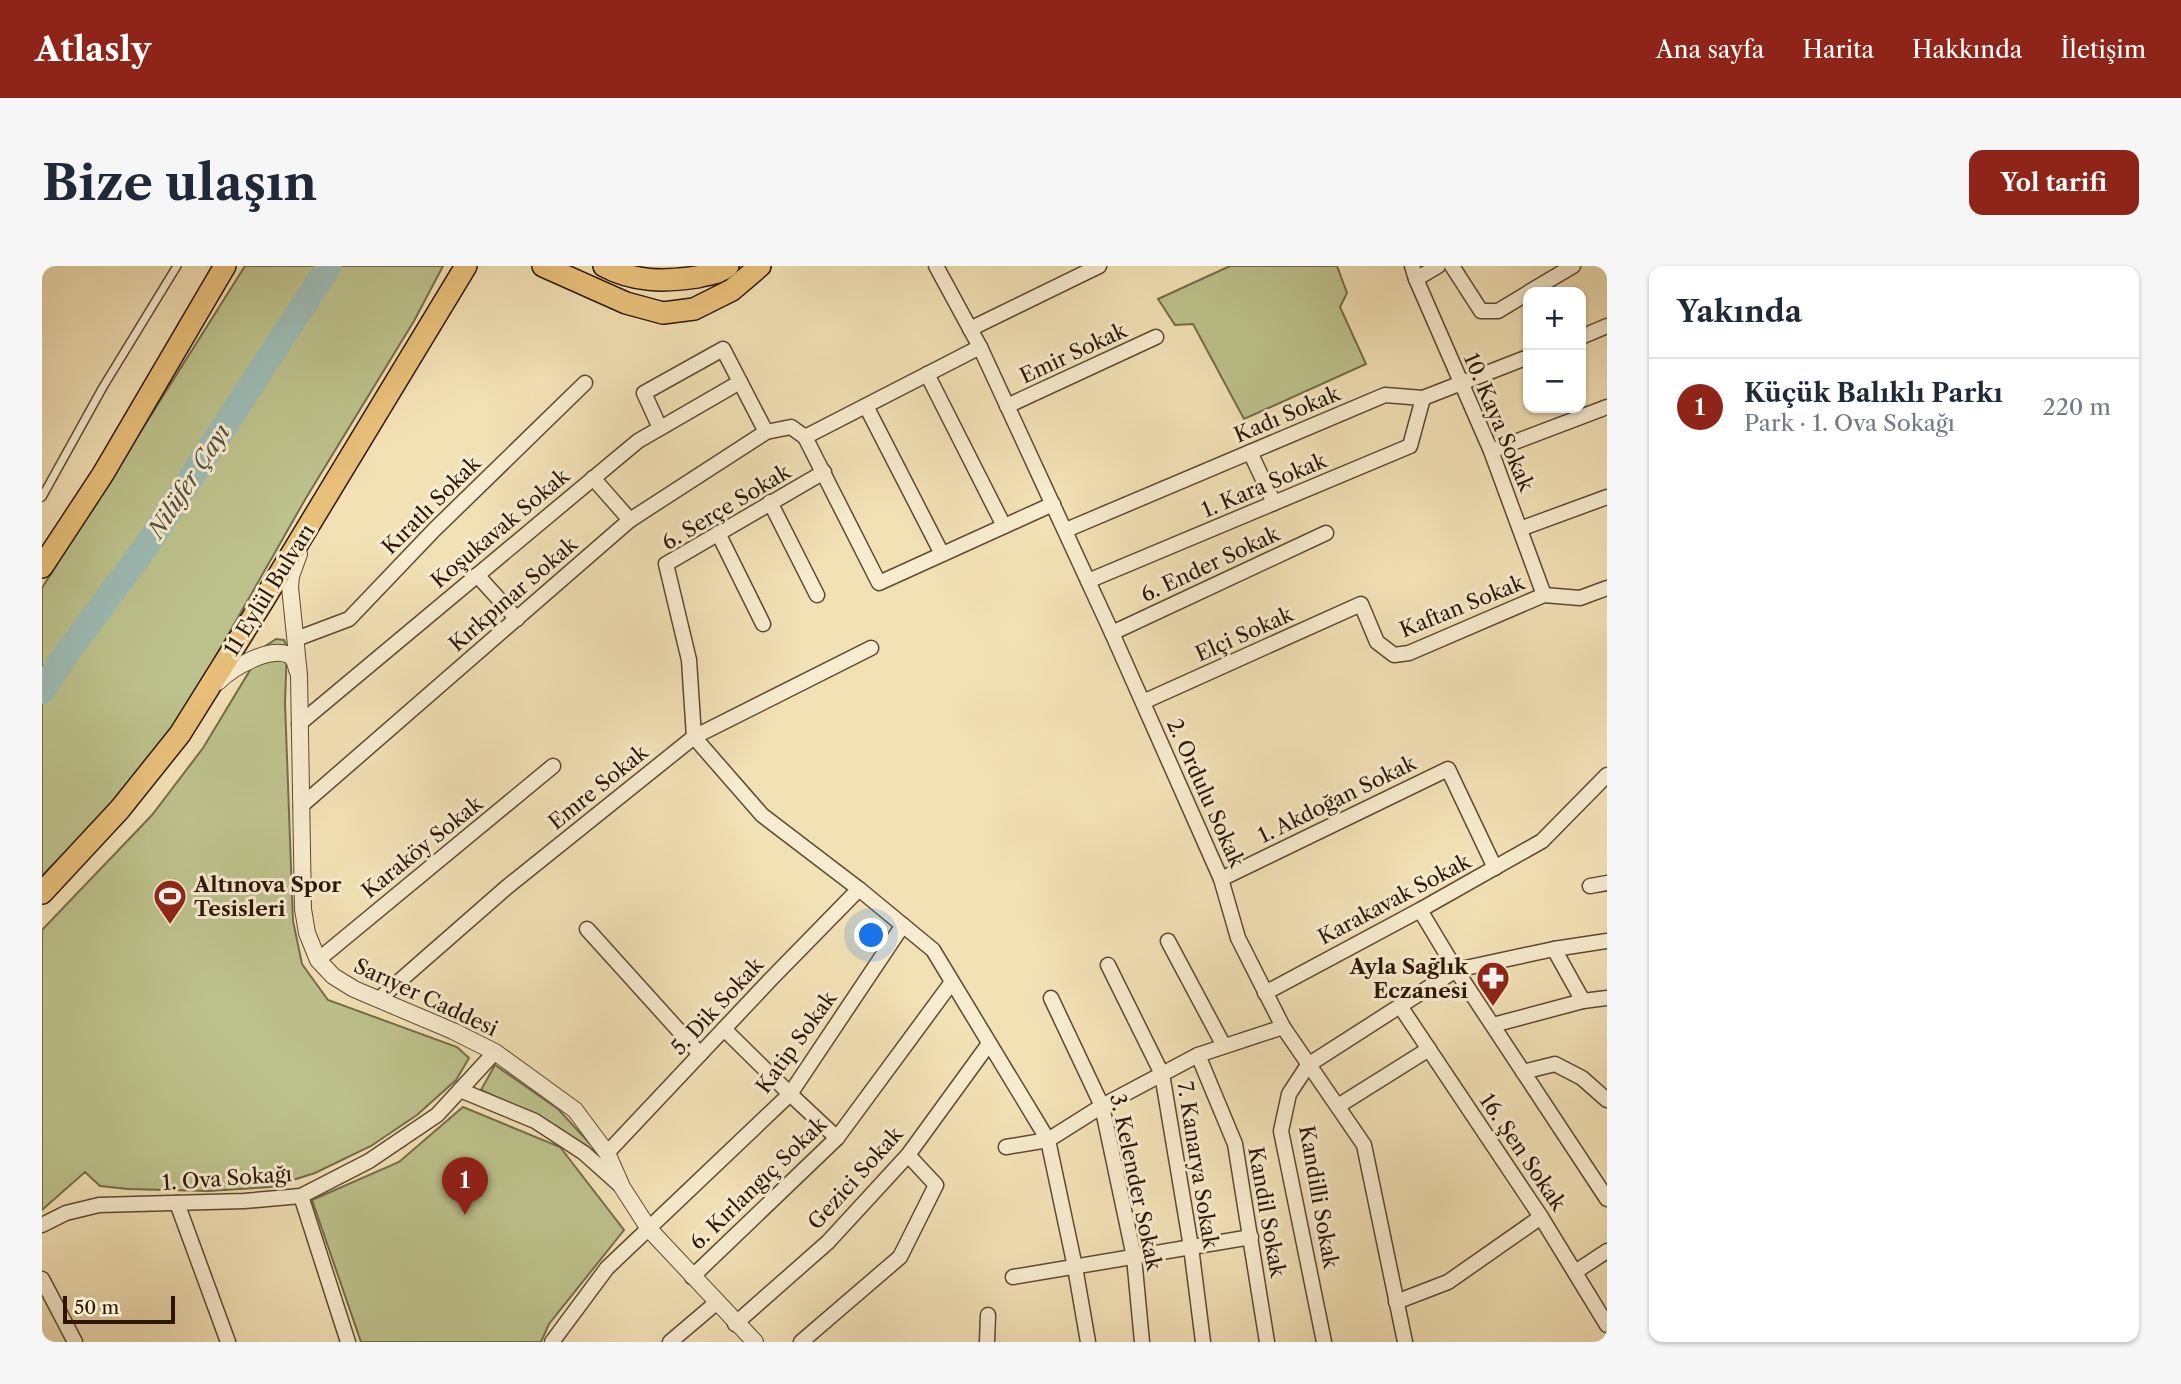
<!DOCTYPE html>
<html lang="tr">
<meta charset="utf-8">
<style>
:root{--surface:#fff;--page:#f6f6f7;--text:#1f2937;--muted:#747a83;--line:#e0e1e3;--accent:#8f2418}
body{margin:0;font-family:"Libre Caslon Text",serif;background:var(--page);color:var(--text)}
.controls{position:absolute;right:21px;top:21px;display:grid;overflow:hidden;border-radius:14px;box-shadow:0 2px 5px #0004}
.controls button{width:63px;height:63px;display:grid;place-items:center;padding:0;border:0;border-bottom:2px solid var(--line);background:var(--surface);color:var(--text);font:35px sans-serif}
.scale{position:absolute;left:21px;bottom:18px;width:112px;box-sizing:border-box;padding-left:7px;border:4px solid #2d1607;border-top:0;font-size:19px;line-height:24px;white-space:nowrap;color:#2d1607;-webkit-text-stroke:5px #f7eccf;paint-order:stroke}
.you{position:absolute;left:830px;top:670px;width:24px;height:24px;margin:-18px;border:5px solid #fff;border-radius:50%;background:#1a73e8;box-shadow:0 0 0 10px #1a73e833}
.badge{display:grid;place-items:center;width:46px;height:46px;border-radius:50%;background:var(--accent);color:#fff;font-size:23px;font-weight:700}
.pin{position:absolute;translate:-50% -58px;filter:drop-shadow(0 2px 4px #0008)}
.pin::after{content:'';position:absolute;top:37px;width:24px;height:21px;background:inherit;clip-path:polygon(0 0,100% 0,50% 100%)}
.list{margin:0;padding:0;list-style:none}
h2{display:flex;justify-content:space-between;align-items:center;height:91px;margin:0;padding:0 28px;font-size:30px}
h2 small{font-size:23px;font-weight:400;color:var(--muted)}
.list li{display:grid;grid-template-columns:46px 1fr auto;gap:21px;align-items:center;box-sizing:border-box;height:98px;padding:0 28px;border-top:2px solid var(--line)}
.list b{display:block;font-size:26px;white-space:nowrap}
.list p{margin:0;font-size:23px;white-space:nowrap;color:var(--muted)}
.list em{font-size:23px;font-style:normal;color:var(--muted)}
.map{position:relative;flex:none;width:1565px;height:1076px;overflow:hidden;border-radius:14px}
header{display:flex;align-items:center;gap:42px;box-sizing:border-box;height:98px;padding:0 35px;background:var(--accent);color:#fff}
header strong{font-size:33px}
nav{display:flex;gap:38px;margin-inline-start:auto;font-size:24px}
.intro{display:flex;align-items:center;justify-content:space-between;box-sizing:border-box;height:168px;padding:0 42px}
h1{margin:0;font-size:49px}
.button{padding:18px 32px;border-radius:14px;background:var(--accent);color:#fff;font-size:24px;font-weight:700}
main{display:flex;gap:42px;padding:0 42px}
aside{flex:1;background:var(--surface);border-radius:14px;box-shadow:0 2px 5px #0004}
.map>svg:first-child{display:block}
</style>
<header>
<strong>Atlasly</strong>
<nav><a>Ana sayfa</a><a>Harita</a><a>Hakkında</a><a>İletişim</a></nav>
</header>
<div class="intro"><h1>Bize ulaşın</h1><a class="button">Yol tarifi</a></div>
<main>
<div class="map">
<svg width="1565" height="1076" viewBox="0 0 1565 1076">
<rect width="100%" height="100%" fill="#f2e1b5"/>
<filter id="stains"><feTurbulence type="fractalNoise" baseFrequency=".00286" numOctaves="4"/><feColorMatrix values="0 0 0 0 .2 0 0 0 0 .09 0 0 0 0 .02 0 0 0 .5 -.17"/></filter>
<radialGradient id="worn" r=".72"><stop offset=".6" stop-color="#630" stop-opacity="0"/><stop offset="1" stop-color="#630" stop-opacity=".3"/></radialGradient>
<g fill="#bdc28c" stroke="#756c4a" stroke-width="2">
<polygon points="203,0 401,0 372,55 264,232 138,453 66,542 0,610 0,322"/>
<polygon points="1188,0 1295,0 1305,27 1298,41 1324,98 1202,153 1151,58 1133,59 1116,33"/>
<polygon points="234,373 242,374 245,381 243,437 251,655 260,698 286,734 415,781 427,792 414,814 375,849 329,880 273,907 229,921 167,925 86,923 58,920 43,906 0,944 0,664 110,549 161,482 222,381"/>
<polygon points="453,799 516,843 552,882 550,887 499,851 439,824"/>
<polygon points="421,841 518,881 582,964 507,1058 499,1076 319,1076 270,934 357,896"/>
</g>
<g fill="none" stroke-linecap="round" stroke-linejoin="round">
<polyline stroke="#9dbcb6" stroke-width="26" points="0,425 25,387 105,279 287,0"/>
<defs>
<polyline id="service" points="0,231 61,121 135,0"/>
<g id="minor">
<polyline points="894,0 938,81 1070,367 1179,613 1196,672 1241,761 1322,879 1363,1076"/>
<polyline points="1370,0 1374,13 1449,185 1502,329"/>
<polyline points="1410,0 1439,45 1456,45 1486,27"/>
<polyline points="1374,13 1396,0"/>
<polyline points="1487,26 1531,0"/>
<polyline points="928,63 1057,0"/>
<polyline points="1539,71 1565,60"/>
<polyline points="885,108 962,260"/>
<polyline points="824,140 900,288"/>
<polyline points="965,140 1114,71"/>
<polyline points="618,162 602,127 681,83 724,166"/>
<polyline points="763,171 837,317 1011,238"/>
<polyline points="1449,185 1565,141"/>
<polyline points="1208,186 1232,237"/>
<polyline points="782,206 624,298 647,394 652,471 720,549 817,623 891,684 1006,874 1033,1001 1046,1076"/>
<polyline points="551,212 588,254"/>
<polyline points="728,236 775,329"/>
<polyline points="1478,263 1565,231"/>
<polyline points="1024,264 1343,129 1381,132 1486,91"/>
<polyline points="676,267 721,358"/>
<polyline points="435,309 475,353"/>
<polyline points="1046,315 1368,180 1381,132"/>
<polyline points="1070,367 1284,267"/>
<polyline points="254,373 307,353 392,264 543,117"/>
<polyline points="1101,436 1319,338 1335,376 1352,389 1367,387 1502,329 1538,332 1565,322"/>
<polyline points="257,458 596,175 698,116"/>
<polyline points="259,540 588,254 724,166 749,161 763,171 938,81"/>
<polyline points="1179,613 1406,503 1453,602"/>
<polyline points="1548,620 1565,617"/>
<polyline points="1378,644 1414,704 1565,933"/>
<polyline points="545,663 658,788"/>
<polyline points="1126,675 1182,780"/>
<polyline points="1512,683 1541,735"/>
<polyline points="276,694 511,500"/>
<polyline points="1066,699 1120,808 1149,981 1161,1076"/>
<polyline points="1223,727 1378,644 1500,575 1565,509"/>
<polyline points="1009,732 1060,840 1092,991 1100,1076"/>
<polyline points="337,733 465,621 652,471 829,382"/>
<polyline points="1358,740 1499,951 1565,1059"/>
<polyline points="1451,759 1541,735 1565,732"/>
<polyline points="682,763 748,828 795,872"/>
<polyline points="1156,789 1193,878 1225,1076"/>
<polyline points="1481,806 1513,798 1540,812 1565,834"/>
<polyline points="418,824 493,855 542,887 580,921"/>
<polyline points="1296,840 1387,783"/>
<polyline points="964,881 1006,874 1060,840 1156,789 1241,761"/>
<polyline points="565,887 729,713 817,623"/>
<polyline points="259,930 306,1076"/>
<polyline points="135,937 186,1076"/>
<polyline points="0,959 24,947 57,939 202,935 259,930 327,895 395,849 453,786"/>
<polyline points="1533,1006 1565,985"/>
<polyline points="650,1011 795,872 910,716"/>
<polyline points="971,1011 1209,971"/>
<polyline points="0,1013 33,1076"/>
<polyline points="1354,1036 1406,1016 1499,951"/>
<polyline points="693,1058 786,976 866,889 946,779"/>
<polyline points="510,1076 565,1002 748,828 861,659"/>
<polyline points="628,1076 674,1037"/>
<polyline points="759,1076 858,991 894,919 866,889"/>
<polyline points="945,1076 946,1049"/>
<polyline points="1282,1076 1239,865 1247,828 1266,799 1414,704 1512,683 1565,675"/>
</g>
<g id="tertiary">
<polyline points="257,288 249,310 248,321 257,409 261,643 265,667 276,694 291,710 312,723 411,765 453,786 533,844 565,887 580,921 607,963 713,1076"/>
<path d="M176,416C190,402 227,380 247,389C253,392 254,399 255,404"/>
</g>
<g id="primary">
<polyline points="501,0 584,37 621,47 652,43 690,24 718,0"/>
<path d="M562,0C592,16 622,16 655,11C666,8 677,8 686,0"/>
<polyline points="0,301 61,208 183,0"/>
<polyline points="0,627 78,543 138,468 221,335 424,0"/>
</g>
</defs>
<use href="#service" stroke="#5e4932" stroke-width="10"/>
<use href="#minor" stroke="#5e4932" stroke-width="17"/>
<use href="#tertiary" stroke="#5e4932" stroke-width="18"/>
<use href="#primary" stroke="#2d1607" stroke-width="24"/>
<use href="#service" stroke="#f7eccf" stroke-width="7"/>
<use href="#minor" stroke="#f7eccf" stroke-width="14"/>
<use href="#tertiary" stroke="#f7eccf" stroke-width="16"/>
<use href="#primary" stroke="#e9c07a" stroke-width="21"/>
</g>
<defs>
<symbol id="stadium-pin" viewBox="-11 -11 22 30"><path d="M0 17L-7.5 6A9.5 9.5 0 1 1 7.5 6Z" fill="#8f2418" stroke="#f7eccf"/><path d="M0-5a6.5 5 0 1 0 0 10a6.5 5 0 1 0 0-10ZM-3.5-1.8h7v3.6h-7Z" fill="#fff"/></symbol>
<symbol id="pharmacy-pin" viewBox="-11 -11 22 30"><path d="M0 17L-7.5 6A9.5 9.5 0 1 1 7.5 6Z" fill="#8f2418" stroke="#f7eccf"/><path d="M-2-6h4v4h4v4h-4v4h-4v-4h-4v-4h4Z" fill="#fff"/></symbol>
</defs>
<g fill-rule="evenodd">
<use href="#stadium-pin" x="109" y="611" width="38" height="52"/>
<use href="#pharmacy-pin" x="1432" y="693" width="38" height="52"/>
</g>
<g text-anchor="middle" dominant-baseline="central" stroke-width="6" stroke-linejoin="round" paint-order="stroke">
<g font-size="21" fill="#2d1607" stroke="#f7eccf">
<text transform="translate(1031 87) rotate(-25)">Emir Sokak</text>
<text transform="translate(1245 148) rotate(-23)">Kadı Sokak</text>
<text transform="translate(1457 156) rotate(67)">10. Kaya Sokak</text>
<text transform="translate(1222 219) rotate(-23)">1. Kara Sokak</text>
<text transform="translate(389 239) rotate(-45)">Kıratlı Sokak</text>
<text transform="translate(684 241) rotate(-31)">6. Serçe Sokak</text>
<text transform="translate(458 262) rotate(-40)">Koşukavak Sokak</text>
<text transform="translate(1168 298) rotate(-25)">6. Ender Sokak</text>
<text transform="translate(227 324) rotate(-58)">11 Eylül Bulvarı</text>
<text transform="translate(471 328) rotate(-41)">Kırkpınar Sokak</text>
<text transform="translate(1420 340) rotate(-22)">Kaftan Sokak</text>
<text transform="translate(1202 368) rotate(-24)">Elçi Sokak</text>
<text transform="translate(556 521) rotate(-39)">Emre Sokak</text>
<text transform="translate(1164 527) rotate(66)">2. Ordulu Sokak</text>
<text transform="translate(1295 533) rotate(-26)">1. Akdoğan Sokak</text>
<text transform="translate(380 581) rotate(-39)">Karaköy Sokak</text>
<text transform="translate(1352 633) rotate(-28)">Karakavak Sokak</text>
<text transform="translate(384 731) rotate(25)">Sarıyer Caddesi</text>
<text transform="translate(675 740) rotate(-47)">5. Dik Sokak</text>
<text transform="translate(754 776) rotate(-54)">Katip Sokak</text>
<text transform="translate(1481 886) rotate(56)">16. Şen Sokak</text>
<text transform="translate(1156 899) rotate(81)">7. Kanarya Sokak</text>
<text transform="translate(185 912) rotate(-4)">1. Ova Sokağı</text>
<text transform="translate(813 912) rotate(-48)">Gezici Sokak</text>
<text transform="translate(1094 916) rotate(78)">3. Kelender Sokak</text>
<text transform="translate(716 917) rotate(-44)">6. Kırlangıç Sokak</text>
<text transform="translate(1277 931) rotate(80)">Kandilli Sokak</text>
<text transform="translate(1225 946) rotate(80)">Kandil Sokak</text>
</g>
<g font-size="21" font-weight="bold" fill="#2d1607" stroke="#f7eccf" text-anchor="start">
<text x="152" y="618">Altınova Spor<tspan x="152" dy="24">Tesisleri</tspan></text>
<text x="1426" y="700" text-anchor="end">Ayla Sağlık<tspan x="1426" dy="24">Eczanesi</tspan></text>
</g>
<g font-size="23" font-style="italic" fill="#545044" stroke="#f7eccf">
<text transform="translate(147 215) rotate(-57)">Nilüfer Çayı</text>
</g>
</g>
<rect width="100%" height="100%" filter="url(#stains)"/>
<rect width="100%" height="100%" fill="url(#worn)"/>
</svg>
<div class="controls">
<button>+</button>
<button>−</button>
</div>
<div class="scale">50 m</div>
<div class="you"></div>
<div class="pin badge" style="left:423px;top:949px">1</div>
</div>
<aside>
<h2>Yakında<small></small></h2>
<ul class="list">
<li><span class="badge">1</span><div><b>Küçük Balıklı Parkı</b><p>Park · 1. Ova Sokağı</p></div><em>220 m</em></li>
</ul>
</aside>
</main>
